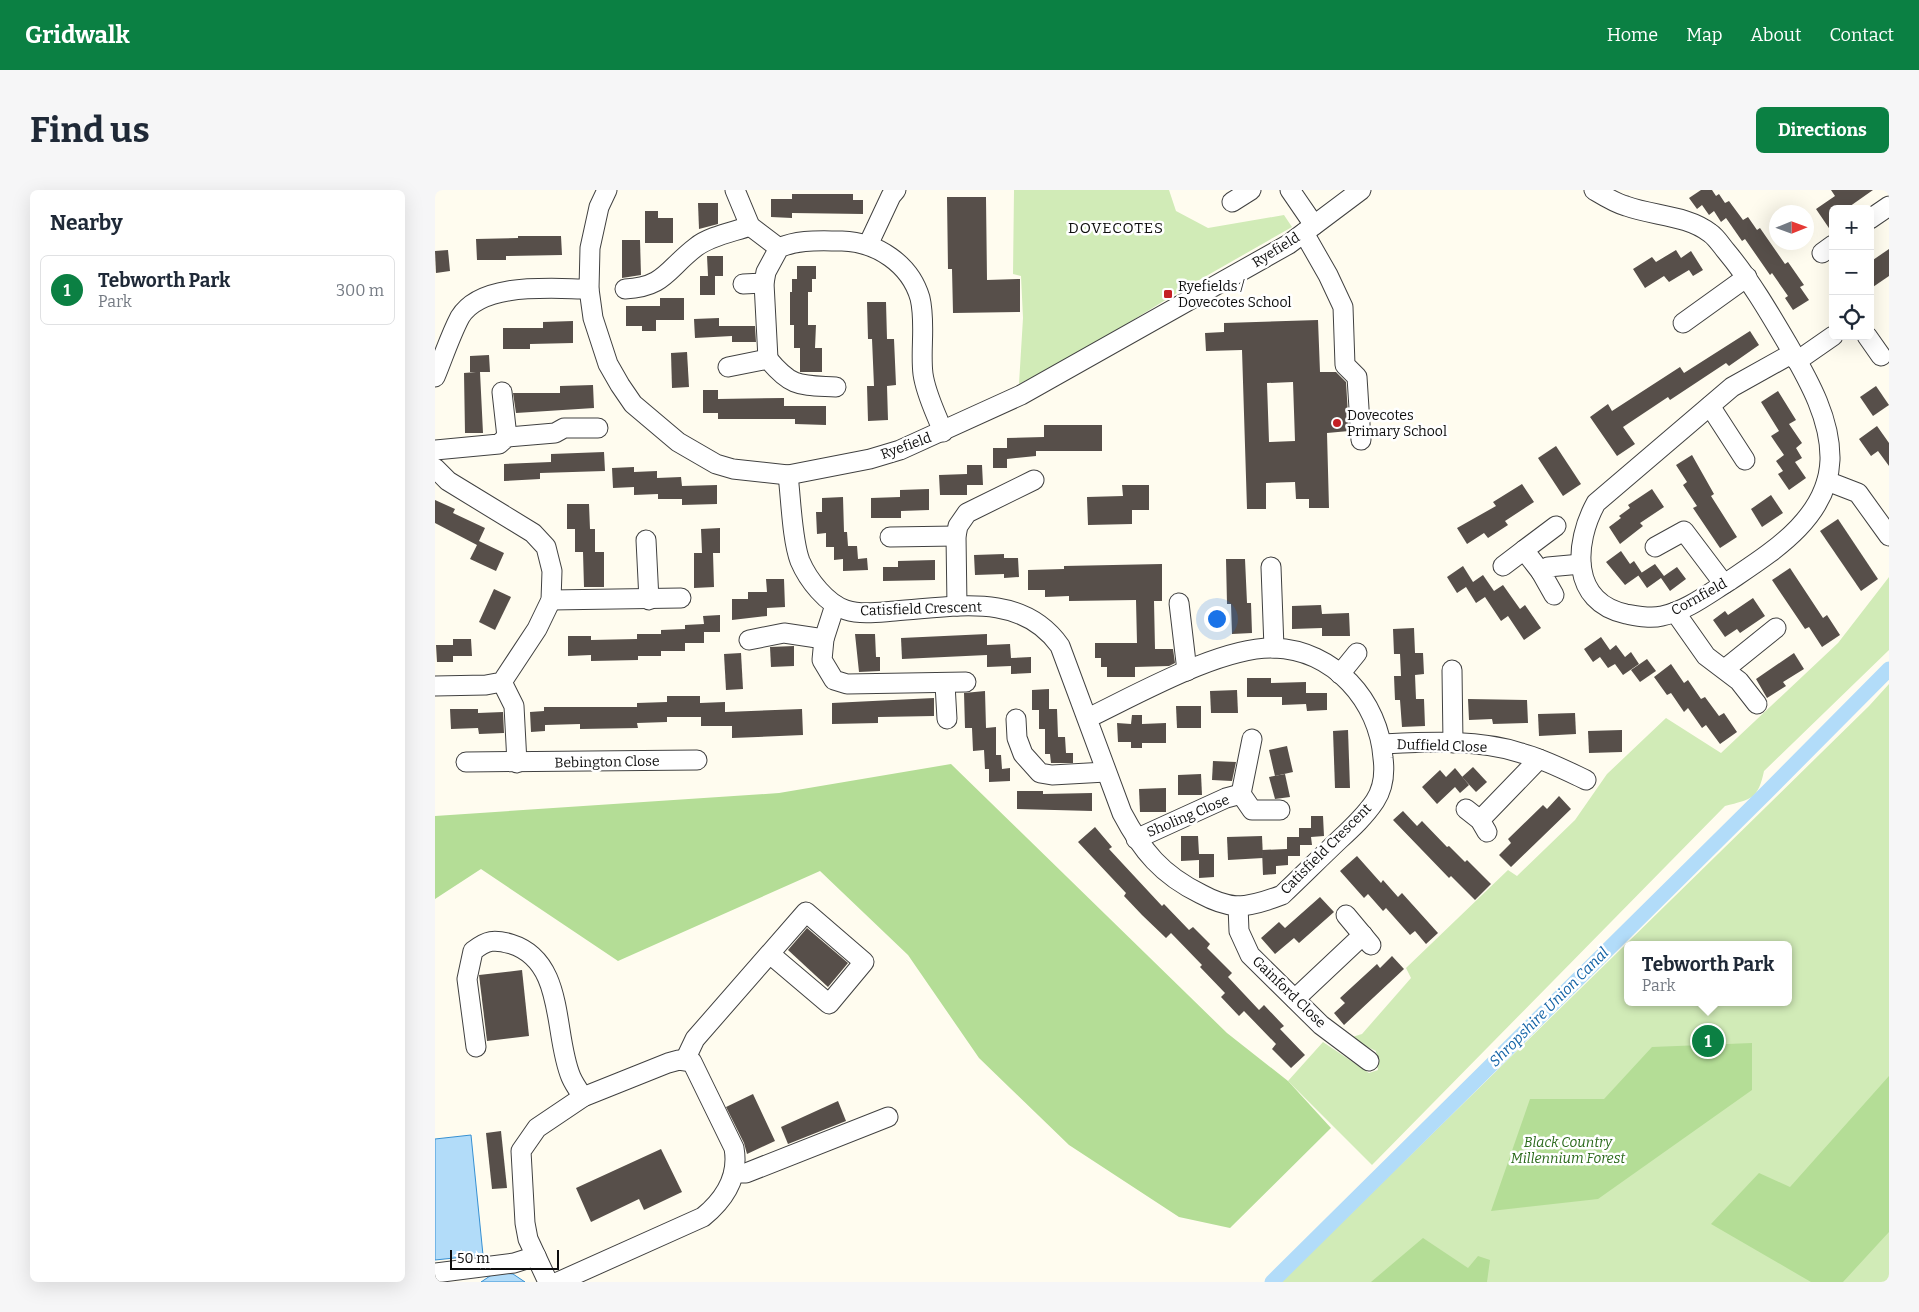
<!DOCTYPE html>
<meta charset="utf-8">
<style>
:root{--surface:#fff;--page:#f6f6f7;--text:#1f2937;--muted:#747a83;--line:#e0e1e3;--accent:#0b8043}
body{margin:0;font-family:Bitter,serif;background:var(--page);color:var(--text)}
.controls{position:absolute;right:15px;top:15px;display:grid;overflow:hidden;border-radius:8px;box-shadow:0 5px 20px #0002}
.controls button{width:45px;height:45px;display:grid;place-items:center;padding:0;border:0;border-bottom:1px solid var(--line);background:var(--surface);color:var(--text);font:25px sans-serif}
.compass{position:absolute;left:1334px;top:15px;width:45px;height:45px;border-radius:50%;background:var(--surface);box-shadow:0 5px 20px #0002;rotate:89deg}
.scale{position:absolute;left:15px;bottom:12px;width:109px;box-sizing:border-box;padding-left:5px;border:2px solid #0e0e0e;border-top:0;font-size:14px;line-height:18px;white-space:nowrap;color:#0e0e0e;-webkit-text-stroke:4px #fff;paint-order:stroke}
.you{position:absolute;left:781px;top:428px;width:18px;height:18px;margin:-12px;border:4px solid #fff;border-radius:50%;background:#1a73e8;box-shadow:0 0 0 8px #1a73e833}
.badge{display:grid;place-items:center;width:32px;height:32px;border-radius:50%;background:var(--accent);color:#fff;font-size:16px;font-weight:700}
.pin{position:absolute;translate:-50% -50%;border:2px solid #fff;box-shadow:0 1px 5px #0006}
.popup{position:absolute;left:1189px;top:751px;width:168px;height:65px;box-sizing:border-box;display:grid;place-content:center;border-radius:8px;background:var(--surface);filter:drop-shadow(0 1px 4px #0005);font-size:16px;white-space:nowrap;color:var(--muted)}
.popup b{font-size:19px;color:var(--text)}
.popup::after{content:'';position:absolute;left:50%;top:100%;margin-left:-10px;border:10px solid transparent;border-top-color:var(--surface)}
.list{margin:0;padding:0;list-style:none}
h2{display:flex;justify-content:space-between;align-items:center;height:65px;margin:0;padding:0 20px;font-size:21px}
h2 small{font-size:16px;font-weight:400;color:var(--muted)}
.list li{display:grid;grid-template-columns:32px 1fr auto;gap:15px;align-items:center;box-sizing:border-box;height:70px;margin:0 10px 10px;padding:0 10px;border:1px solid var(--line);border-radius:8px}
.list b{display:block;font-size:19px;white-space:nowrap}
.list p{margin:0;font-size:16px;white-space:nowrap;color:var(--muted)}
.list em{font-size:16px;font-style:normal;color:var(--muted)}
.icon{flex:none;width:28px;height:28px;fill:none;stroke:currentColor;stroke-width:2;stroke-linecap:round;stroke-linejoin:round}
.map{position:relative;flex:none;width:1454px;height:1092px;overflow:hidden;border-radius:8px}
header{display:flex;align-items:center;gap:30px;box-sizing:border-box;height:70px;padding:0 25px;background:var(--accent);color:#fff}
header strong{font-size:24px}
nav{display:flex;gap:28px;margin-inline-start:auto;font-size:18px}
.intro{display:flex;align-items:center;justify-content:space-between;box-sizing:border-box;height:120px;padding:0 30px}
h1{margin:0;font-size:35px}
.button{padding:12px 22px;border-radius:8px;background:var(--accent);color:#fff;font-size:18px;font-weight:700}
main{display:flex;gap:30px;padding:0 30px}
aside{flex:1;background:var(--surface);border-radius:8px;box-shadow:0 5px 20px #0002}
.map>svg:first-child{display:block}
</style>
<header>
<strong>Gridwalk</strong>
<nav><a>Home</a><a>Map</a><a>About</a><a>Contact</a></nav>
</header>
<div class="intro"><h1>Find us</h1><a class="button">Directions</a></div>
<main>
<aside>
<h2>Nearby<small></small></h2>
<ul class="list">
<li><span class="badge">1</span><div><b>Tebworth Park</b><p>Park</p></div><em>300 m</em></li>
</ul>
</aside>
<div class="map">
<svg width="1454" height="1092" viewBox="0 0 1454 1092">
<rect width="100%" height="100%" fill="#fffcef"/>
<g fill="#d1ebb7" fill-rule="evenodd">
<polygon points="579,0 734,0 741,21 773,38 849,25 857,37 745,101 643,164 584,194 588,128 586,86 578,84"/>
<path d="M1454,387V460L1329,581C1323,609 1317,609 1290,616L937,975L853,891L888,852L934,883L943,880L941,861L914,848L927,844L976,788L971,778L1073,680L1082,686L1140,630L1172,584L1231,528L1286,563L1403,453Z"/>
<path d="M1454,494V1092H846L1434,516ZM1193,755H1353V812H1193Z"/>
</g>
<g fill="#b4dd96">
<polygon points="516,574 792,843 853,891 896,938 795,1038 744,1027 634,955 544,868 473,765 385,681 183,771 46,679 0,709 0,626 344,603"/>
<polygon points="1317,853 1317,900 1163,1009 1056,1021 1095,909 1169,909 1217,857"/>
<polygon points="1454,886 1454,1042 1408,1092 1376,1092 1276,1034 1324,983 1355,997"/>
<polygon points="988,1048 1033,1078 1043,1066 1055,1070 1052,1092 936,1092"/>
</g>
<g fill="#b2dcf9" stroke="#3690d3">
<polygon points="36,945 48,1065 0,1070 0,949"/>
<polygon points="68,1083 78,1084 90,1092 46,1092 58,1084"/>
</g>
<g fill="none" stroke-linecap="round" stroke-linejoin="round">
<polyline stroke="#b2dcf9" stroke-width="15" points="837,1092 1330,604 1454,479"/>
</g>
<g fill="#574f4a" fill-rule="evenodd">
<polygon points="1266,0 1277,0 1281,6 1284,4 1290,13 1294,11 1308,30 1313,27 1322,40 1325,38 1350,74 1353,72 1369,95 1365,97 1374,110 1358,120 1350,108 1353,106 1337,83 1335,85 1310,49 1307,51 1291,28 1286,32 1279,21 1274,25 1267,15 1262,19 1254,8"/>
<polygon points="1396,0 1438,0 1411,19 1398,19 1398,44 1381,19 1400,6"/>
<polygon points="357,4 418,4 418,10 428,10 428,24 357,23 357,28 336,27 336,9 357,9"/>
<polygon points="512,7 551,7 552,90 585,89 585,122 518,123 517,79 513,79"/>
<polygon points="263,13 283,13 283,34 264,39"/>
<polygon points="210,21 223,21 223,28 238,28 238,53 210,53"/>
<polygon points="83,46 126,46 127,65 71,66 71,70 42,70 41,49 83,48"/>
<polygon points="187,50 205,50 206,85 187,88"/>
<polygon points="1454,59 1454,86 1435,99 1435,72"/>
<polygon points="13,60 15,81 1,83 0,61"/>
<polygon points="1241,60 1246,68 1256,61 1268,80 1258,86 1254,80 1234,92 1229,86 1210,98 1198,79 1217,67 1221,72"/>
<polygon points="272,66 288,66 288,86 280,86 280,105 265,105 265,86 273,86"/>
<polygon points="362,76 381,76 381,89 377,89 377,102 373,102 373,135 381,135 380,158 387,158 387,182 365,182 365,158 359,158 359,135 355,135 355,102 357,102 357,89 362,89"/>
<polygon points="225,108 249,108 249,130 221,130 221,141 207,141 207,136 191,136 191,116 225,116"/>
<polygon points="432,112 451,112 452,149 459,149 461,195 452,196 453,230 433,231 432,196 439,196 437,149 433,149"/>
<polygon points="284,128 284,136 320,136 321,152 297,152 297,146 260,148 259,129"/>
<path d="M883,130L885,182H901L911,192L914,241L892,243L894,318H874V309H861L860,292L831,293V319H812L807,160L771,161L770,143L789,142V133ZM858,192L860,251L834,252L832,193Z"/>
<polygon points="138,131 138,153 95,154 95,159 68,159 68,138 108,138 108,132"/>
<polygon points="1315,141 1324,155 1294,176 1291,173 1235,210 1233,207 1188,237 1200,254 1182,266 1155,227 1173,214 1177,221 1245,177 1249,183"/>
<polygon points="252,162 254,197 237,198 236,163"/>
<polygon points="54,165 55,182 45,182 48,243 30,243 29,183 41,182 35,182 35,166"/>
<polygon points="158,195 159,218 81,223 78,203 125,203 125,196"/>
<polygon points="1441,196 1454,215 1438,226 1425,207"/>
<polygon points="268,200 283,200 283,209 349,208 349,216 391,216 391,235 360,234 360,229 283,229 283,223 268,223"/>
<polygon points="1343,201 1361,230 1354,234 1367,253 1361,258 1367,268 1360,272 1371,288 1354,300 1343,284 1348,281 1341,271 1349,265 1336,246 1344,241 1326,212"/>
<polygon points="609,235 667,235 667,261 601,261 601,266 572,269 572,278 558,278 558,258 572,258 572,268 572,248 609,247"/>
<polygon points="1442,236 1454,253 1454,276 1443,261 1436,266 1424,249"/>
<polygon points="1121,256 1146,294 1128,306 1103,268"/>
<polygon points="169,262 170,281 105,283 105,289 69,291 69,274 116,272 116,264"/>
<polygon points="1257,265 1279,304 1276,306 1302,347 1285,358 1258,318 1262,316 1248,295 1252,292 1241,275"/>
<polygon points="532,275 547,275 548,295 532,295 532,305 505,305 504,285 532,284"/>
<polygon points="199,277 199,282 222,281 222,288 246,287 247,296 282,295 282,314 247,315 247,309 223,309 223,304 199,305 199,297 178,298 177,278"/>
<polygon points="1087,294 1099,312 1070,331 1073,335 1053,348 1049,343 1032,354 1022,338 1061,316 1058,312"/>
<polygon points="687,295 714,295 714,320 697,320 697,334 653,335 652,307 688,306"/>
<polygon points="494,299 494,320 466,321 466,328 436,328 436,308 465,307 465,300"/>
<polygon points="1217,299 1229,317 1205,333 1208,336 1185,354 1174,337 1186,328 1184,326 1195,318 1193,315"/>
<polygon points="1336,305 1348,323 1327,337 1316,319"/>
<polygon points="408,307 409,342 412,342 413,356 422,356 423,369 432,368 433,380 408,381 408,369 399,370 399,357 391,357 391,343 382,344 381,322 387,322 387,308"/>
<polygon points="0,310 20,319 18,323 50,338 44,351 69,363 61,381 35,369 42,355 0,333"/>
<polygon points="132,314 154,314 155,339 160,339 160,362 169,362 169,397 149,397 148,362 140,362 140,339 132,339"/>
<polygon points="1403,329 1443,389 1426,401 1385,341"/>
<polygon points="285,338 285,363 278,363 279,397 259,398 259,363 267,363 266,339"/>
<polygon points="1186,361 1195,374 1199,371 1207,383 1190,395 1171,372"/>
<polygon points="569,364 569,368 583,368 584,387 569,388 569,384 540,385 539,365"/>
<polygon points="791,369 810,369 812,413 816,413 817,443 797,444 796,414 792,414"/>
<polygon points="500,370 500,390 448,391 448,377 463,377 463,371"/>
<polygon points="727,374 727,411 719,411 720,459 738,459 740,473 734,476 700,477 700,487 672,487 672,477 666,477 666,468 660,468 660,453 702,453 701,410 634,411 634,406 610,407 610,400 593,400 593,380 629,379 629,376"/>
<polygon points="1220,374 1229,386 1242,377 1251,389 1235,401 1226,388 1212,398 1203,385"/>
<polygon points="1028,376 1038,392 1048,385 1059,401 1068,395 1085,419 1090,415 1106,438 1089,450 1073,426 1066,431 1050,407 1041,413 1031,397 1022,403 1012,387"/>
<polygon points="1355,378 1388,428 1392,425 1405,445 1387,457 1374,437 1370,439 1337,390"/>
<polygon points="331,389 349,389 350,417 332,418 332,426 297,430 297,409 313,409 313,402 332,402"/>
<polygon points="59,399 76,407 60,440 44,432"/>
<polygon points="1318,408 1330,426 1305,443 1302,439 1290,447 1278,430 1290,421 1293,425"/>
<polygon points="886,415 887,424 914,423 915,446 887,446 887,438 857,439 857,416"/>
<polygon points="285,425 285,442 269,442 269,453 250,453 250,461 226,461 226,466 203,466 203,470 156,471 156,465 133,466 133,446 156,446 156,450 202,449 202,444 226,444 226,440 250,439 250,435 269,434 268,426"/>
<polygon points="979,438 980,463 988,463 989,484 980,485 981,509 989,509 990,536 967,537 965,510 960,510 959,486 966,486 965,464 959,464 958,439"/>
<polygon points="420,444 440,444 441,467 445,467 445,481 424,482"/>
<polygon points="552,444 552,465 467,469 466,448"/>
<polygon points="1166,447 1175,460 1181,455 1190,467 1196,462 1204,474 1188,485 1180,474 1173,478 1165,467 1158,472 1149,459"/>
<polygon points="18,449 36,449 37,466 18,466 18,472 2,472 1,455 18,455"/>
<polygon points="575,454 576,468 596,467 596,483 576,484 576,476 552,477 552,455"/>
<polygon points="359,456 359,476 336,477 335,457"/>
<polygon points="306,463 308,499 291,500 289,464"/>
<polygon points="1359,463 1369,479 1348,492 1351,496 1332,508 1321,489"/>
<polygon points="1212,469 1221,481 1205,492 1196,480"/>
<polygon points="1236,474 1249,493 1253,490 1266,509 1270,507 1284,526 1289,523 1302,542 1285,554 1271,535 1267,538 1253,518 1249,522 1236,503 1232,505 1219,487"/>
<polygon points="812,488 836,488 836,493 871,492 871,503 892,503 892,520 872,521 871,514 847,515 847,507 812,507"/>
<polygon points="614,499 614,519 622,519 623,547 630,547 631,563 638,563 638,573 616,573 615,564 610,564 610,539 604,539 604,520 597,520 597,500"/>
<polygon points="802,500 803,523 776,523 775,501"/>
<polygon points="550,501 551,538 561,537 561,565 566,565 567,579 575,578 575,591 554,592 554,579 550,579 549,560 538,561 537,538 530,538 529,503"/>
<polygon points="232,506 265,506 265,513 290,512 290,522 367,519 368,545 297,548 297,536 266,536 266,527 232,527 232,532 202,533 203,538 145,539 145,534 110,535 110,541 96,542 95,522 109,521 109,517 202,517 202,513 232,512"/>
<polygon points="499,508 499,526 443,527 443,533 397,534 397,513"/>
<polygon points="1033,509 1092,510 1093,533 1058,534 1057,529 1034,530"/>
<polygon points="741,516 766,516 766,538 742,538"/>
<polygon points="15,519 43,519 43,523 68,522 69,543 44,544 43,538 16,539"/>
<polygon points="1140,523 1141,544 1104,546 1103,524"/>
<polygon points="697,525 707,525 707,534 731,533 731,553 707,553 707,558 696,558 696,552 683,552 682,533 696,534"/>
<polygon points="913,540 915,598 900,598 898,541"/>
<polygon points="1187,540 1187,562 1154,563 1153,541"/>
<polygon points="852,556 858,582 840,586 834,560"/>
<polygon points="778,571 801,572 797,591 777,590"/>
<polygon points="1038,577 1052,592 1041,602 1027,587"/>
<polygon points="1020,578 1034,595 1025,603 1020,597 1002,614 987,597 1005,580 1011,587"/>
<polygon points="766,584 767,605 743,605 743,585"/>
<polygon points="850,584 855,607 840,609 834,587"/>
<polygon points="731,598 731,622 705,622 704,599"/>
<polygon points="582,601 608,601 608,604 657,603 657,621 582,619"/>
<polygon points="1124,606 1136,619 1076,677 1064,665 1076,653 1073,649 1108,615 1112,619"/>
<polygon points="968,621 982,636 987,631 1012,657 1014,656 1030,672 1032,670 1056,694 1040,710 1016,686 1014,688 958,630"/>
<polygon points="876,626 888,626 889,646 876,647 877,655 865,655 865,666 853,666 853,675 841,676 841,684 828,685 827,660 852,659 852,647 864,647 864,638 876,638"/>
<polygon points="660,637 677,657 674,659 727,716 729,714 754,740 758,737 775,754 772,758 797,783 793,787 824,820 829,815 849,836 845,839 870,865 856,878 837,859 841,854 809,821 804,826 786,807 790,803 765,777 767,775 736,743 731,748 707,725 689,706 691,703 643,652"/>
<polygon points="746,646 763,646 764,664 779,664 779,687 764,688 764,670 746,671"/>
<polygon points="827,646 828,668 793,670 792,647"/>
<polygon points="922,666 946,693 948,690 963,707 967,703 1003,743 991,754 980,741 975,745 951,718 948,721 933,704 929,708 905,681"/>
<polygon points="885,707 899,722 864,753 859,748 840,764 826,748 844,732 850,738"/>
<polygon points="372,738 413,773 393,797 353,760"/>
<polygon points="957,766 969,779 909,835 899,823 910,813 905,808 942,774 945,778"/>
<polygon points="87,780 94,846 52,851 44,785"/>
<polygon points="318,904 340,951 312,964 309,953 291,917"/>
<polygon points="403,911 411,931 353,954 346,937"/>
<polygon points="66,941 72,998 57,999 51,943"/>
<polygon points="226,959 247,1002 209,1020 204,1009 156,1032 141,998"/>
</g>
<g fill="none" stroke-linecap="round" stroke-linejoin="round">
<defs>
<g id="minor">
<polyline points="172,0 164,17 155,58 154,99 158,128 173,174 185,195 198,214 243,252 281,274 298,279 353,285 435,269 465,260 586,205 854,54 926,0"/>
<polyline points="300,0 315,36 344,58"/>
<polyline points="855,0 879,35"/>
<path d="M1159,0C1169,6 1180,13 1191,16C1218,26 1252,25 1275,43C1281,47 1286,55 1291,61C1316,91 1335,124 1355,158C1374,191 1396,230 1395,270C1393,328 1337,362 1294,391C1273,404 1251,421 1227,426C1215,429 1202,426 1191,424C1135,412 1139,353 1161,313L1297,197L1358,163"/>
<polyline points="797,12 816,0"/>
<polyline points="1435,29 1454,16"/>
<polyline points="869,43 893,85 908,117 910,175 922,187 926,250"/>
<polyline points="433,55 456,6 461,0"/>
<polyline points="1387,63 1398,55"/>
<polyline points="308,94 329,93"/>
<path d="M190,99C230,97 232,79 261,57C275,46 298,42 315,36"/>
<polyline points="1248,133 1312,87"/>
<polyline points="1432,146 1446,166"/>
<path d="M333,169L329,93L331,82L344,58C364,49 385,51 407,51C442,52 475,74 485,108C491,133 485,160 488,184C491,205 501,223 508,242"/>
<polyline points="1362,171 1398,146"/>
<path d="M293,177L333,169C357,198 365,195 401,197"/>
<path d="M0,187C8,168 15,146 25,127C47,91 118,99 154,99"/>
<polyline points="67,202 72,247"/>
<polyline points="1275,216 1310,270"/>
<polyline points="0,260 64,254 72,247 120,243 129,238 163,238"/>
<polyline points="0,278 13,291 98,343 111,357 117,381 116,410 102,439 67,492 51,495 0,496"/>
<path d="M353,285C356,309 357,350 365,371C373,390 392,414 411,420C427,425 445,422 460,421C519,417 586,401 625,456L687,623C707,661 727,685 766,704C777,710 789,715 802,716C817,716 834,710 847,705C866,687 885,668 904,650C917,638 930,626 940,611C949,597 950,583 948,568C944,511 899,460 839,458C787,456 701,505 653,528"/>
<polyline points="1392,291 1423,303 1454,346"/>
<polyline points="455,347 521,346"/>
<polyline points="211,350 214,410"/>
<polyline points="1220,357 1249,341 1289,394"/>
<polyline points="1068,376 1089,360"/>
<polyline points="836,377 839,458"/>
<polyline points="1106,382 1089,360 1121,336"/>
<polyline points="1119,405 1106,382 1113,377 1146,374"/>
<polyline points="116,410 246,408"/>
<polyline points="744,413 752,481"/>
<polyline points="400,415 389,449 387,470 399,490 412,494 531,492"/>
<polyline points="522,416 521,346 523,336 532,323 599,290"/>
<polyline points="1240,422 1271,466 1304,491 1322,514"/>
<polyline points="314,450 349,443 389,449"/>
<polyline points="1290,479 1341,438"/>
<polyline points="1017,480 1018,553"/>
<polyline points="905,484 922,463"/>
<polyline points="67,492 79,516 82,573"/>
<polyline points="510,494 512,529"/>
<polyline points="581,529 582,548 588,564 605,583 617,585 671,582"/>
<polyline points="817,549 806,604 817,620 845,620"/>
<path d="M947,554C992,552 1043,549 1086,563C1109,569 1130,580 1151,590"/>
<polyline points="31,572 262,570"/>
<polyline points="1031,619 1045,630 1052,642"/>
<polyline points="1045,630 1104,569"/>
<polyline points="701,649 791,608 806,604"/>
<polyline points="803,716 804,741 815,765 886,835 934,871"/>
<polyline points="911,725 936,755"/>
<polyline points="860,809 928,745"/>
<path d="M41,857L32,789L38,761C52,750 59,749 76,754C131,771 118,845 136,887C139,894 144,901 148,907"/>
<polyline points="250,870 260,849 371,722 429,772 394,814 335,764"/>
<polyline points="299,983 311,983 453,927"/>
<polyline points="0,1083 79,1073 101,1066"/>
<path d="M113,1092L93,1049L90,1033L86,961L102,938L148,907L233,873L244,870L257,872L299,958C304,986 290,1009 268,1027L123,1092"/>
</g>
</defs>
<use href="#minor" stroke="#414141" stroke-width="21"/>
<use href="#minor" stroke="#fff" stroke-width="19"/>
</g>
<g fill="#c42024" stroke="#fff" stroke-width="2">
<rect x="728" y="99" width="10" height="10" rx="2.5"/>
<circle cx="902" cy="233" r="5"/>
</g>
<g text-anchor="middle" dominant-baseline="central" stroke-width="5" stroke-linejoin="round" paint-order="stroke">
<g font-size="14" fill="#0e0e0e" stroke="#fff">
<text transform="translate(841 60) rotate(-32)">Ryefield</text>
<text transform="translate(471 256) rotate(-20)">Ryefield</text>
<text transform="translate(1264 407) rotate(-29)">Cornfield</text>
<text transform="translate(486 419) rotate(-2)">Catisfield Crescent</text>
<text transform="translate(1007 556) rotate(2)">Duffield Close</text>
<text transform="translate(172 572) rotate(-1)">Bebington Close</text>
<text transform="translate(753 626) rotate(-23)">Sholing Close</text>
<text transform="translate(891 659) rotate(-45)">Catisfield Crescent</text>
<text transform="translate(854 802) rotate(44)">Gainford Close</text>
</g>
<g font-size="14" fill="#0e0e0e" stroke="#fff" text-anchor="start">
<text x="743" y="96">Ryefields /<tspan x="743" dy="16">Dovecotes School</tspan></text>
<text x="912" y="225">Dovecotes<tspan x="912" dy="16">Primary School</tspan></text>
</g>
<g font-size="14" font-style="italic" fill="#2a691b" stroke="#fff">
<text x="1133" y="952">Black Country<tspan x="1133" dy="16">Millennium Forest</tspan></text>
</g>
<g font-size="15" letter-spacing="1" fill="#0e0e0e" stroke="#fff">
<text x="681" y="38">DOVECOTES</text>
</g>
<g font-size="15" font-style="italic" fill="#1262a5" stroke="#fff">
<text transform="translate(1114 817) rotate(-45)">Shropshire Union Canal</text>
</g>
</g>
</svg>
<div class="controls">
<button>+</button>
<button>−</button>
<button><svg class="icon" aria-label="locate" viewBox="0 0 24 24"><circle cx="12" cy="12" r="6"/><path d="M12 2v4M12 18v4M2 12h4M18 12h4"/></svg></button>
</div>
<svg class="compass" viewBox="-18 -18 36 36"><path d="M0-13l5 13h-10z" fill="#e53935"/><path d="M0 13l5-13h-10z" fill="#747a83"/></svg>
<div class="scale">50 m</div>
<div class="you"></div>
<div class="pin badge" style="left:1273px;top:851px">1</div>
<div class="popup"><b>Tebworth Park</b>Park</div>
</div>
</main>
